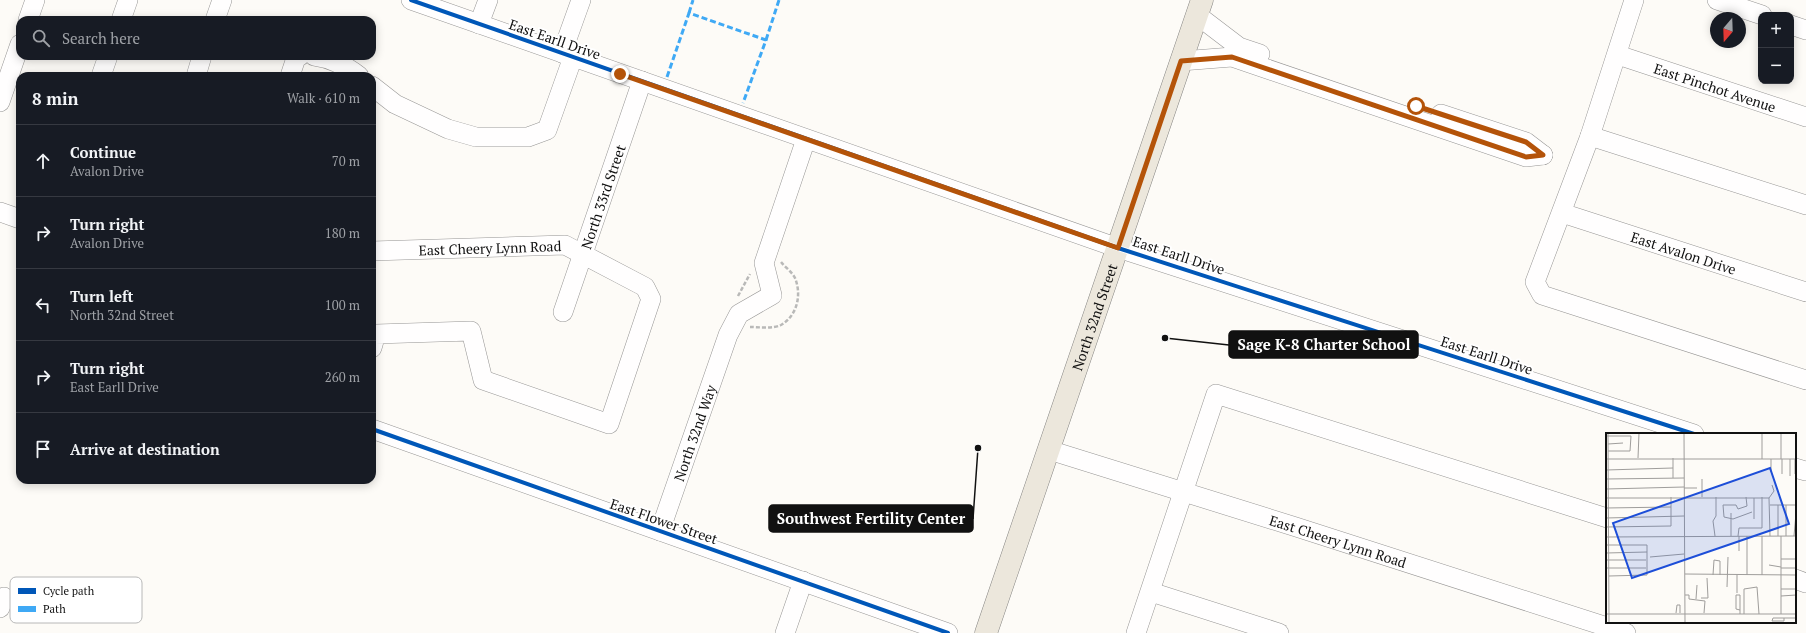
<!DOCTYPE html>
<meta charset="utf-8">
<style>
:root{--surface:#171b24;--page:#242831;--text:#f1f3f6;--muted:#9ea1a6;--line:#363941}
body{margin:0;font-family:"PT Serif",serif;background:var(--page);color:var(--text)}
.controls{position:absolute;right:12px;top:12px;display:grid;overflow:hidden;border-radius:8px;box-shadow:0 2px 10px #0003}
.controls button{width:36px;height:36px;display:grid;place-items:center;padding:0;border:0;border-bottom:1px solid var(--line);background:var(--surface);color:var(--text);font:20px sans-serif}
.compass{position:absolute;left:1710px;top:12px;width:36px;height:36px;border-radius:50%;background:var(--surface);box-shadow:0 2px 10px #0003;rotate:199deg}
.stop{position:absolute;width:12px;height:12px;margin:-9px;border:3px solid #b45309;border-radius:50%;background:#fff}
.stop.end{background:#b45309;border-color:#fff;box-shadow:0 1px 4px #0008}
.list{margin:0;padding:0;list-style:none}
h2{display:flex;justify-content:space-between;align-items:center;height:52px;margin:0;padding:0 16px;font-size:17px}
h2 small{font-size:13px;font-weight:400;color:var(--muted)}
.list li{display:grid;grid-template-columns:26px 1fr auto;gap:12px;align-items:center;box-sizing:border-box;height:72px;padding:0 16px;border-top:1px solid var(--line)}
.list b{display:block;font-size:15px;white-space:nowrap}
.list p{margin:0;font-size:13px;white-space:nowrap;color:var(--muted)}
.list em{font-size:13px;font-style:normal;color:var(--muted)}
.icon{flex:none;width:22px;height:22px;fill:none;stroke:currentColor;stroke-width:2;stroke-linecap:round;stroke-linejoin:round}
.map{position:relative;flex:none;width:1806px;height:633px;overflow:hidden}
.search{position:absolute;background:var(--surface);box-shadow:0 2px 10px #0003;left:16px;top:16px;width:360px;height:44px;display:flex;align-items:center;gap:10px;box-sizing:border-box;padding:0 14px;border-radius:12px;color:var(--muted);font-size:15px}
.panel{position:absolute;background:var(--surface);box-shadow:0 2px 10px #0003;left:16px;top:72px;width:360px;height:412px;border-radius:12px}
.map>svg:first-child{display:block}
</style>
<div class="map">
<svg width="1806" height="633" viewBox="0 0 1806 633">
<rect width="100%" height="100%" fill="#fdfbf7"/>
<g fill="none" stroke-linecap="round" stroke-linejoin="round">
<defs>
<g id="minor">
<polyline points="411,0 1118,248 1694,434"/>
<polyline points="1634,0 1590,136 1535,282 1542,295 1806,380"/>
<polyline points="1717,0 1762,15"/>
<polyline points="1197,15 1239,47 1260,54"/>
<polyline points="28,20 35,0"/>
<polyline points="121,20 128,0"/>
<polyline points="215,20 222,0"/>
<polyline points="479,24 488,0"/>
<polyline points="1791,25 1806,30"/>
<polyline points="562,53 581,0"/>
<path d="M314,56C330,58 346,66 359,76"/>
<path id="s1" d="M1624,57L1806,117"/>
<polyline points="1181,61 1232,57 1526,157 1543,155"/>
<polyline points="101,76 108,56"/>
<polyline points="196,76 202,56"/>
<polyline points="290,76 296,58 300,56"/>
<polyline points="372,86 395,104 448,129 476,137 528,137 547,130 573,57"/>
<polyline points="0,102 20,44"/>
<polyline points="1441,114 1526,142 1543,155"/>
<polyline points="1590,136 1806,205"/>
<polyline points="0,212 20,219"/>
<path id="s2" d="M1562,213L1806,292"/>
<path id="s3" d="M372,251L565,245L645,287L651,299L609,424L483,380L471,331L376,334L372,348"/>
<path id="s4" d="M563,312L642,81"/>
<polyline points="372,429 948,633"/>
<path id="s5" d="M1049,450L1296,527L1626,633"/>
<polyline points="1795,468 1806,471"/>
<path id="s6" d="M660,531L728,335L739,314L772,295L764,263L806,139"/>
<polyline points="1795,579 1806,583"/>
<polyline points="1151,592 1279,633"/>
<polyline points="0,608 4,597"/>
<polyline points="785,633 803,581"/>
<polyline points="1136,633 1216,394 1607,518"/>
</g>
<g id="major">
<path id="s7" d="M986,633L1202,0"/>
</g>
</defs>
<use href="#minor" stroke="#979695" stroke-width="20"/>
<use href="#major" stroke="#858482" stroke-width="23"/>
<g stroke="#b9b9b8" stroke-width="2.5" stroke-dasharray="4 2" stroke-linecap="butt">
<polyline points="738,296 750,274"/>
<path d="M750,327C758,327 773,329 781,325C797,316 802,295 795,278C792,272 785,267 781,262"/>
</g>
<use href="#minor" stroke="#fffefe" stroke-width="19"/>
<use href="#major" stroke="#ece7dc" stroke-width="22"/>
<g stroke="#3fa9f5" stroke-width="3" stroke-dasharray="6 3" stroke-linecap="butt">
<polyline points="689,13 693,0"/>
<polyline points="766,40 779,0"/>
<polyline points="667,77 689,13 766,40 743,103"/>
</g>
<defs>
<g id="cycleway">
<polyline points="411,0 1118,248 1694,434"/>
<polyline points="372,429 948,633"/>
</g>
</defs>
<use href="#cycleway" stroke="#fff" stroke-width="6"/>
<use href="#cycleway" stroke="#0057b8" stroke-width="4"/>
</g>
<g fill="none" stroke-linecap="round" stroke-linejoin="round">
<polyline stroke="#b45309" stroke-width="5" points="620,74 1118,248 1181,61 1232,57 1526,157 1543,155 1526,142 1416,106"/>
</g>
<g text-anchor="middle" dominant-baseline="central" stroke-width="4" stroke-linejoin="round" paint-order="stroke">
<g font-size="14" fill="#111" stroke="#fff">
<text transform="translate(555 39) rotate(19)">East Earll Drive</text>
<text stroke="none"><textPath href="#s1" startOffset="96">East Pinchot Avenue</textPath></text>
<text stroke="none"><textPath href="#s4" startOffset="122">North 33rd Street</textPath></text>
<text stroke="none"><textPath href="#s3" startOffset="118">East Cheery Lynn Road</textPath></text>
<text stroke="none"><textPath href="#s2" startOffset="128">East Avalon Drive</textPath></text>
<text transform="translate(1179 255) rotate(18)">East Earll Drive</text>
<text stroke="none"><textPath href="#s7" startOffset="334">North 32nd Street</textPath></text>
<text transform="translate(1487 355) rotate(18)">East Earll Drive</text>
<text stroke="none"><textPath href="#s6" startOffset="104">North 32nd Way</textPath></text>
<text transform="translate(664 521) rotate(19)">East Flower Street</text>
<text stroke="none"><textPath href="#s5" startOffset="303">East Cheery Lynn Road</textPath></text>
</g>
</g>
<g transform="translate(1606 433)">
<rect width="190" height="190" fill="#fdfbf7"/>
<path fill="none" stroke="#9f9d9b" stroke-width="1" d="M2,0L3,190M78,0L79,190M156,0V26M175,0V26M0,3H25L24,18H2M2,11L17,10M32,25L33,0M67,25V45M0,26H190M189,26V41M0,37L67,35M165,39V26M176,41V26M184,43V26M0,46L78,45M78,55H91M0,56L78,54M96,64V46M140,64L141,73L132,76L130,72H117L118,84L127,86L146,79M0,65H163M148,65V86M163,65L164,103M163,65L168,58L166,52M164,72H190M180,72V103M0,75L65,74M125,80V103M0,85L78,83M0,94L65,93V64M109,103L107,88L110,83V64M132,103L133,95H156V64M141,103V142M156,103V142M172,103V72M175,103V181M188,103L190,80M0,104L190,103M0,112H41V142L3,143M133,118V103M0,120L41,119M44,124L78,121M175,126H190M0,127H40M163,132L175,134M0,135H40M175,135H190M79,141L190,142M107,142L108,127L114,128V142M131,142V160M121,154L122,124M175,156H190M79,162H83V166L99,168L98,180M175,163L190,162M95,165H102L101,145M90,166L91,152M134,177L130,176V162H134V181M70,180L71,172H74V180M0,181H190M138,181V156L151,154L153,181M178,185V188H166L167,185H190"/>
<path fill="#1d4ed8" fill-opacity="0.15" stroke="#1d4ed8" stroke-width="2" d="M164,35L183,91L26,145L7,90Z"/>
<rect width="190" height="190" fill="none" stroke="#111" stroke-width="2"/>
</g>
<rect x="10" y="577" width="132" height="46" rx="6" fill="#fff" stroke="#b8b8b8" stroke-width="1"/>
<rect x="18" y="588" width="18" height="6" fill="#0057b8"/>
<rect x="18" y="606" width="18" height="6" fill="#3fa9f5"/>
<g font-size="11" fill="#111">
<text x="43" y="595">Cycle path</text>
<text x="43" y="613">Path</text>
</g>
<path fill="none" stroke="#111" stroke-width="1.5" d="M1165 338L1229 345M978 448L973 519"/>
<g fill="#111" stroke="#fff" stroke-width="1.5">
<circle cx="1165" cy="338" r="4"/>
<circle cx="978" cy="448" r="4"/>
</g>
<g fill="#111" stroke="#111" stroke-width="1.5">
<rect x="1229" y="331" width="189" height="27" rx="4"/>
<rect x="769" y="505" width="204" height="27" rx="4"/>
</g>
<g font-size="15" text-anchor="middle" font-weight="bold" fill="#fff">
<text x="1324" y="350">Sage K-8 Charter School</text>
<text x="871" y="524">Southwest Fertility Center</text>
</g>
</svg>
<div class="controls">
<button>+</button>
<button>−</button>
</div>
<svg class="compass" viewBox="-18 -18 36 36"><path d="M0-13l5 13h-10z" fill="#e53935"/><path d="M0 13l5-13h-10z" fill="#9ea1a6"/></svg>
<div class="stop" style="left:1416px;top:106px"></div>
<div class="stop end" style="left:620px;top:74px"></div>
<div class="search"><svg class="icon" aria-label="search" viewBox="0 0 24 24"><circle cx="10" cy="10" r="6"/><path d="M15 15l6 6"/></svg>Search here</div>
<section class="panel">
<h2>8 min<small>Walk · 610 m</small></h2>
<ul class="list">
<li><svg class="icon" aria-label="ahead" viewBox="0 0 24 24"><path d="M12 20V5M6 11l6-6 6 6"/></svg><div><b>Continue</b><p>Avalon Drive</p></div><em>70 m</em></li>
<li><svg class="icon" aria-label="right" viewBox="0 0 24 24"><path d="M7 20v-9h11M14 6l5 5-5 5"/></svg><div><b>Turn right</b><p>Avalon Drive</p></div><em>180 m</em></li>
<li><svg class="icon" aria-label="left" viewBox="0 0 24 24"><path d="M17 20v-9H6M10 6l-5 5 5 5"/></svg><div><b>Turn left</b><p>North 32nd Street</p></div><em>100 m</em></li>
<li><svg class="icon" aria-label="right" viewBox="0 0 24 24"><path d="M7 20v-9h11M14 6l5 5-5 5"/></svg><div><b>Turn right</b><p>East Earll Drive</p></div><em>260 m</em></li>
<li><svg class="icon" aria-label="arrive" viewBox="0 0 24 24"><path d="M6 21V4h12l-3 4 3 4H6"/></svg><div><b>Arrive at destination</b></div></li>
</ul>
</section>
</div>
